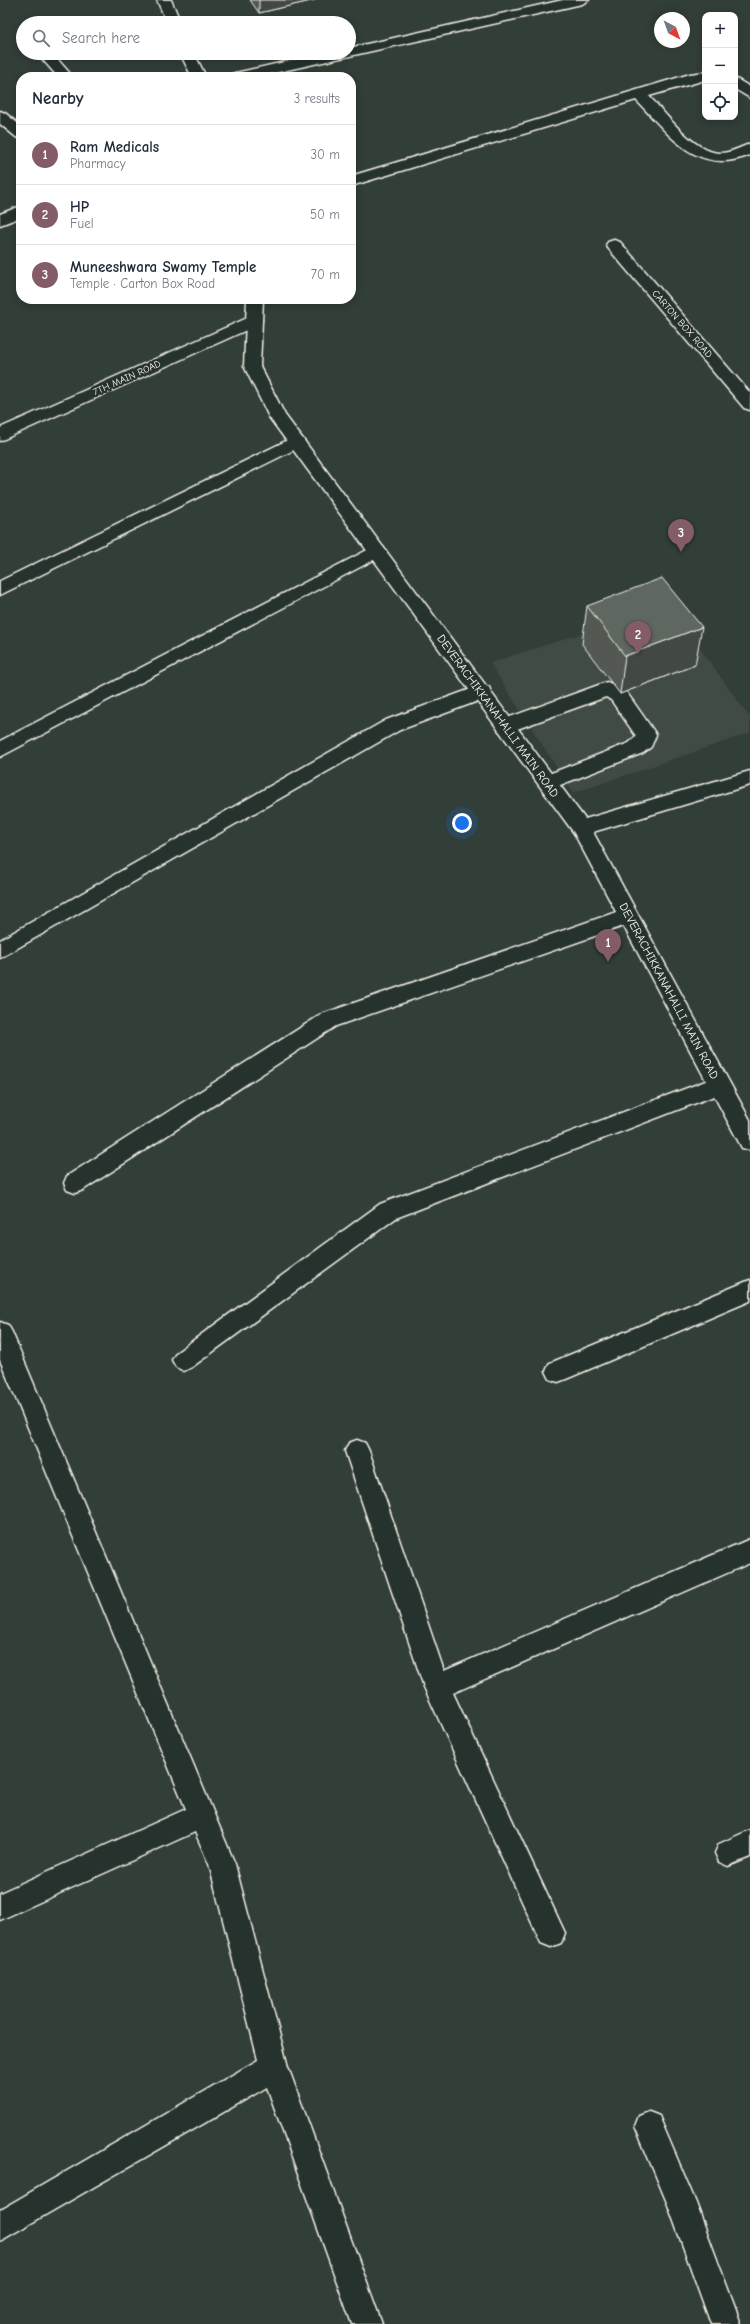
<!DOCTYPE html>
<meta charset="utf-8">
<style>
:root{--surface:#fff;--page:#f2f2f3;--text:#1f2937;--muted:#747a83;--line:#e0e1e3;--accent:#845c67}
body{margin:0;font-family:"Comic Neue",sans-serif;background:var(--page);color:var(--text)}
.controls{position:absolute;right:12px;top:12px;display:grid;overflow:hidden;border-radius:8px;box-shadow:0 2px 10px #0003}
.controls button{width:36px;height:36px;display:grid;place-items:center;padding:0;border:0;border-bottom:1px solid var(--line);background:var(--surface);color:var(--text);font:20px sans-serif}
.compass{position:absolute;left:654px;top:12px;width:36px;height:36px;border-radius:50%;background:var(--surface);box-shadow:0 2px 10px #0003;rotate:139deg}
.you{position:absolute;left:462px;top:823px;width:14px;height:14px;margin:-10px;border:3px solid #fff;border-radius:50%;background:#1a73e8;box-shadow:0 0 0 6px #1a73e833}
.badge{display:grid;place-items:center;width:26px;height:26px;border-radius:50%;background:var(--accent);color:#fff;font-size:13px;font-weight:700}
.pin{position:absolute;translate:-50% -33px;filter:drop-shadow(0 1px 2px #0008)}
.pin::after{content:'';position:absolute;top:21px;width:14px;height:12px;background:inherit;clip-path:polygon(0 0,100% 0,50% 100%)}
.list{margin:0;padding:0;list-style:none}
h2{display:flex;justify-content:space-between;align-items:center;height:52px;margin:0;padding:0 16px;font-size:17px}
h2 small{font-size:13px;font-weight:400;color:var(--muted)}
.list li{display:grid;grid-template-columns:26px 1fr auto;gap:12px;align-items:center;box-sizing:border-box;height:60px;padding:0 16px;border-top:1px solid var(--line)}
.list b{display:block;font-size:15px;white-space:nowrap}
.list p{margin:0;font-size:13px;white-space:nowrap;color:var(--muted)}
.list em{font-size:13px;font-style:normal;color:var(--muted)}
.icon{flex:none;width:22px;height:22px;fill:none;stroke:currentColor;stroke-width:2;stroke-linecap:round;stroke-linejoin:round}
.map{position:relative;flex:none;width:750px;height:2324px;overflow:hidden}
.search{position:absolute;background:var(--surface);box-shadow:0 2px 10px #0003;left:16px;top:16px;width:340px;height:44px;display:flex;align-items:center;gap:10px;box-sizing:border-box;padding:0 14px;border-radius:22px;color:var(--muted);font-size:15px}
.panel{position:absolute;background:var(--surface);box-shadow:0 2px 10px #0003;left:16px;top:72px;width:340px;height:232px;border-radius:16px}
.map>svg:first-child{display:block}
</style>
<div class="map">
<svg width="750" height="2324" viewBox="0 0 750 2324">
<rect width="100%" height="100%" fill="#323e38"/>
<filter id="ink" filterUnits="userSpaceOnUse"><feTurbulence type="fractalNoise" baseFrequency=".025" numOctaves="2"/><feDisplacementMap in="SourceGraphic" scale="8" xChannelSelector="R" yChannelSelector="G"/><feConvolveMatrix kernelMatrix="1 2 1 2 8 2 1 2 1" color-interpolation-filters="sRGB"/></filter>
<g filter="url(#ink)">
<polygon fill="#404b44" points="669,605 750,718 750,733 573,793 490,663"/>
<g fill="none" stroke-linecap="round" stroke-linejoin="round">
<defs>
<g id="lane">
<polygon points="37,53 52,53 73,77 58,77"/>
<path d="M705,72V80L649,96C665,113 695,153 720,153C731,153 740,147 750,144V155C696,177 669,134 636,100L351,186V176L690,74Z"/>
<polygon points="735,78 750,87 750,98 735,89"/>
<polygon points="0,111 5,113 21,126 21,139 16,137 0,124"/>
<polygon points="21,206 21,217 0,225 0,214"/>
<polygon points="607,682 625,690 653,730 656,735 651,747 643,753 555,787 548,789 541,787 538,782 541,777 629,743 636,736 611,700 606,697 506,733 499,731 496,726 499,721"/>
</g>
<g id="street">
<polygon points="563,0 589,0 582,4 256,77 229,77 231,74 324,53 349,53 349,48"/>
<polygon points="614,240 620,242 750,393 750,410 744,408 608,248 606,245 608,242"/>
<polygon points="254,315 260,316 262,320 260,324 0,441 0,428"/>
<polygon points="296,436 302,438 305,442 302,446 0,595 0,581"/>
<polygon points="377,545 383,547 386,551 383,555 0,757 0,741"/>
<polygon points="482,685 489,687 491,692 489,697 400,730 0,958 0,940 386,720"/>
<polygon points="628,908 635,910 638,916 635,922 336,1026 83,1190 75,1193 67,1190 64,1183 67,1176 322,1014"/>
<polygon points="719,1076 727,1079 730,1085 727,1091 396,1218 192,1367 184,1371 176,1367 172,1360 176,1353 380,1204"/>
<polygon points="750,1280 750,1301 566,1379 558,1382 550,1379 546,1371 550,1363"/>
<polygon points="0,1322 8,1325 12,1332 235,1864 288,2067 382,2324 352,2324 267,2087 0,2241 0,2210 258,2060 209,1864 195,1832 0,1920 0,1893 186,1809 0,1360"/>
<polygon points="357,1440 365,1443 369,1451 444,1671 750,1539 750,1563 453,1693 565,1933 561,1943 551,1947 541,1943 424,1687 345,1451 349,1443"/>
<polygon points="750,1830 750,1857 728,1866 719,1862 715,1853 719,1844"/>
<polygon points="649,2112 659,2116 696,2203 741,2324 711,2324 668,2205 635,2126 639,2116"/>
</g>
<g id="secondary">
<polygon points="157,0 171,0 181,23 167,23"/>
<polygon points="180,53 194,53 206,77 192,77"/>
<polygon points="247,299 263,299 260,366 285,415 585,819 750,771 750,785 593,832 750,1120 750,1150 742,1148 574,833 269,417 244,366"/>
</g>
</defs>
<use href="#lane" stroke="#f4f1e8" stroke-width="3"/>
<use href="#street" stroke="#f4f1e8" stroke-width="3"/>
<use href="#secondary" stroke="#f4f1e8" stroke-width="3"/>
<use href="#lane" fill="#26332d" fill-rule="evenodd"/>
<use href="#street" fill="#26332d" fill-rule="evenodd"/>
<use href="#secondary" fill="#26332d" fill-rule="evenodd"/>
</g>
<g fill="#525953" stroke="#f4f1e8">
<polygon points="250,0 315,0 259,13"/>
<polygon points="587,606 695,665 620,694 582,644"/>
</g>
<g fill="#424944" stroke="#f4f1e8">
<polygon points="259,0 315,0 259,13"/>
<polygon points="702,627 695,665 620,694 625,656"/>
</g>
<polygon fill="#5f6861" stroke="#f4f1e8" points="662,578 702,627 625,656 587,606"/>
</g>
<g text-anchor="middle" dominant-baseline="central" stroke-width="4" stroke-linejoin="round" paint-order="stroke">
<g font-size="10" fill="#f4f1e8" stroke="#26332d">
<text transform="translate(682 324) rotate(49)">CARTON BOX ROAD</text>
<text transform="translate(127 378) rotate(-24)">7TH MAIN ROAD</text>
</g>
<g font-size="12" fill="#f4f1e8" stroke="#26332d">
<text transform="translate(498 716) rotate(54)">DEVERACHIKKANAHALLI MAIN ROAD</text>
<text transform="translate(669 991) rotate(62)">DEVERACHIKKANAHALLI MAIN ROAD</text>
</g>
</g>
</svg>
<div class="controls">
<button>+</button>
<button>−</button>
<button><svg class="icon" aria-label="locate" viewBox="0 0 24 24"><circle cx="12" cy="12" r="6"/><path d="M12 2v4M12 18v4M2 12h4M18 12h4"/></svg></button>
</div>
<svg class="compass" viewBox="-18 -18 36 36"><path d="M0-13l5 13h-10z" fill="#e53935"/><path d="M0 13l5-13h-10z" fill="#747a83"/></svg>
<div class="you"></div>
<div class="pin badge" style="left:608px;top:962px">1</div>
<div class="pin badge" style="left:638px;top:654px">2</div>
<div class="pin badge" style="left:681px;top:552px">3</div>
<div class="search"><svg class="icon" aria-label="search" viewBox="0 0 24 24"><circle cx="10" cy="10" r="6"/><path d="M15 15l6 6"/></svg>Search here</div>
<section class="panel">
<h2>Nearby<small>3 results</small></h2>
<ul class="list">
<li><span class="badge">1</span><div><b>Ram Medicals</b><p>Pharmacy</p></div><em>30 m</em></li>
<li><span class="badge">2</span><div><b>HP</b><p>Fuel</p></div><em>50 m</em></li>
<li><span class="badge">3</span><div><b>Muneeshwara Swamy Temple</b><p>Temple · Carton Box Road</p></div><em>70 m</em></li>
</ul>
</section>
</div>
